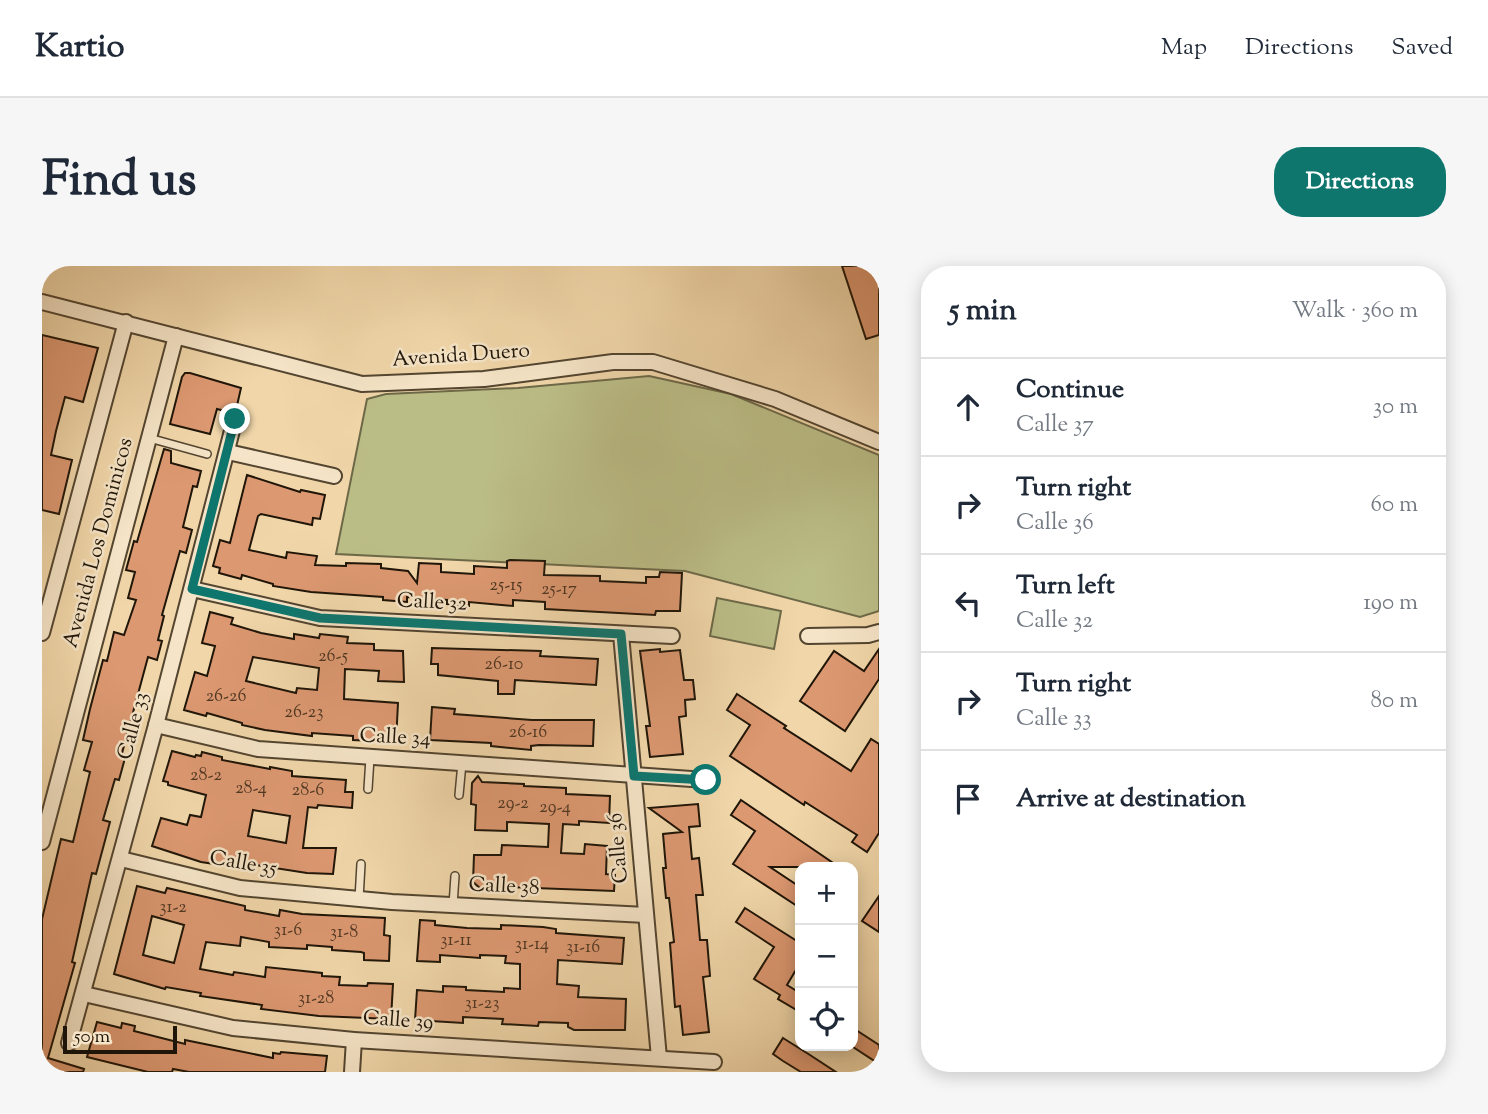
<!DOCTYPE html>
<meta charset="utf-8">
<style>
:root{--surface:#fff;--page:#f6f6f7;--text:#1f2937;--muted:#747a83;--line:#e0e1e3;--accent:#0f766e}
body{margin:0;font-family:"Sorts Mill Goudy",serif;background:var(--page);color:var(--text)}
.controls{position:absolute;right:21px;bottom:21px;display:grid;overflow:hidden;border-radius:14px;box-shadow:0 4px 18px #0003}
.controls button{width:63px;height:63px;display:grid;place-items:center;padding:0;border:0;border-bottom:2px solid var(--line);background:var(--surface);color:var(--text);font:35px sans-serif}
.scale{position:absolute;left:21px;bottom:18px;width:114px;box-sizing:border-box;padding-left:7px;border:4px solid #1f1508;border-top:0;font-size:19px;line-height:24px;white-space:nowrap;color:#1f1508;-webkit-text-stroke:5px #f5e4c7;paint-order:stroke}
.stop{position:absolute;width:21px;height:21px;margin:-16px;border:5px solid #0f766e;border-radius:50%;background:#fff}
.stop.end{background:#0f766e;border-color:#fff;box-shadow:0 2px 7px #0008}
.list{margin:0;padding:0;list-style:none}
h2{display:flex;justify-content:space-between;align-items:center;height:91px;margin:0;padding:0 28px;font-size:30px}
h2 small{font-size:23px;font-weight:400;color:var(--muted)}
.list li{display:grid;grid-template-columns:46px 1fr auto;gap:21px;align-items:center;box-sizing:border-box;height:98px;padding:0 28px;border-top:2px solid var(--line)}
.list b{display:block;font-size:26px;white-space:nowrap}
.list p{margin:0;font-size:23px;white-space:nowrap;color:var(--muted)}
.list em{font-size:23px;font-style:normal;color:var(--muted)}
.icon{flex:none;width:38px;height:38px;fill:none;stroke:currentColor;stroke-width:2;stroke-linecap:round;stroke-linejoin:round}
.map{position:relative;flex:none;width:837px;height:806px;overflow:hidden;border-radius:28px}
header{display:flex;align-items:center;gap:42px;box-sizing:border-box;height:98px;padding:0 35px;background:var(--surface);border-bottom:2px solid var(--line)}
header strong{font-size:33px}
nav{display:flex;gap:38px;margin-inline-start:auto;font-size:24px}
.intro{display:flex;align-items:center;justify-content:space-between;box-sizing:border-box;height:168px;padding:0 42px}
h1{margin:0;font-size:49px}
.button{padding:18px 32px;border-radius:28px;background:var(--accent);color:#fff;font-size:24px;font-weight:700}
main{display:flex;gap:42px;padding:0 42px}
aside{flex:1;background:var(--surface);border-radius:28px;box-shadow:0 4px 18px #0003}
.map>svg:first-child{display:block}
</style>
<header>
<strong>Kartio</strong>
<nav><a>Map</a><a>Directions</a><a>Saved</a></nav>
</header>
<div class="intro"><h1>Find us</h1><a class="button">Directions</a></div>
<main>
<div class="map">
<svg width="837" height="806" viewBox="0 0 837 806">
<rect width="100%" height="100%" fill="#f0d6a9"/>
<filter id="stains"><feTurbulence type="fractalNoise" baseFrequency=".00286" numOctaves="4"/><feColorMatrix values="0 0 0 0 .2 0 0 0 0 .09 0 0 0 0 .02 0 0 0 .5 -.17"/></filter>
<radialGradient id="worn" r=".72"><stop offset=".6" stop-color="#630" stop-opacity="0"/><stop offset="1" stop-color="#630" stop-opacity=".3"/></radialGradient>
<g fill="#bbbd87" stroke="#6d6948" stroke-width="2">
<polygon points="607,110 689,128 837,189 837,345 818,351 643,305 294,288 325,133 344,128 476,122"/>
<polygon points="675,332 739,345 732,383 668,370"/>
</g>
<g fill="#dc9871" stroke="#1f1508" stroke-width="2" fill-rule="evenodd">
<polygon points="800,0 837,0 837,69 824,73"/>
<polygon points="0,69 56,82 41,136 23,131 14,165 9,189 30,194 17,248 0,244"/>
<polygon points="143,107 148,107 199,122 194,144 187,146 175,143 168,168 128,158 140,111"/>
<polygon points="122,183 129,185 129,197 159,205 155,221 151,220 141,261 150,264 144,287 138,285 120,349 122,350 116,374 120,375 115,394 106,391 79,491 83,492 77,514 73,513 61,554 68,556 54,608 50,607 30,696 33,697 6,792 42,803 41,806 0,806 0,653 19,573 31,576 48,506 42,504 50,476 41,474 48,443 61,394 65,395 72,366 82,369 94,334 86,332 93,306 84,304 92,275 95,276"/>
<polygon points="205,209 258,226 259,224 283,229 278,253 271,252 270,259 219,248 216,250 207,284 244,292 245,286 275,290 273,299 304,300 304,297 339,298 339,302 366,305 375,317 377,297 399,298 399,306 432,308 432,300 465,302 465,295 468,294 503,295 502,309 558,310 558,315 604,317 604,311 617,311 618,306 640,307 638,345 614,345 613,349 503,343 503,336 471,334 471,340 427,336 427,340 405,338 405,334 365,331 365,336 341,334 341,331 269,326 231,320 231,318 200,309 199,313 177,307 178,302 171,300 178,274 188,277"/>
<path d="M168,346L191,352L189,358L219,367L252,373V368L277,372L278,368L306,371L305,377L332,378V384L361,385L362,416L336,415L337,405L303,403L302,433L356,437L354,476L311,474V470L270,467V470L223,464L200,459V457L165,447L164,450L142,444L153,406L165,410L173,380L160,377ZM211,391L277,402L275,424L255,422L254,427L204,415Z"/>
<polygon points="390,382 499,385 498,390 556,393 554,419 473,414 472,428 456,428 456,415 396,409 396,398 389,398"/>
<polygon points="618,383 618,386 638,384 642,414 651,414 653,433 643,434 644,450 637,451 641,488 608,491 604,460 608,460 598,385"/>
<polygon points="837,383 837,413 803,465 758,435 792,385 822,405"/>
<polygon points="695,428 744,460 742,462 809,505 829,473 837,478 837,567 825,586 810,576 815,569 763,536 762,539 688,490 708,459 685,444"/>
<polygon points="390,441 413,443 412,448 490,454 552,454 551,480 497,479 489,480 489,484 449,480 449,477 388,474"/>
<path d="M130,485L153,491L154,489L159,490L160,486L180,491V494L228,503V501L250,505V510L304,514L303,526H311L310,542L276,539L275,542L266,541L261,582H294L291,608L265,607L207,598L206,603L159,596L110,580L119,552L145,559L148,549L159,551L164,529L126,519V516L121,515ZM211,544L248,550L244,577L206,570Z"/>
<polygon points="436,510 440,516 482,518 482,520 524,522 524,528 568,530 567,557 537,555 537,559 521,558 519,587 542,588 543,578 565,580 564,608 573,609 572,625 441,620 439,623 431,616 432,589 459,589 460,579 506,581 507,558 465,556 465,565 433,564 434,539 429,538 430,517"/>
<polygon points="699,534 797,601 728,601 758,621 758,642 691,598 713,565 689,549"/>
<polygon points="656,538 658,560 647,561 650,593 657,592 661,629 654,629 658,674 665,674 668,710 661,711 667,766 641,769 638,740 633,741 628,677 632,676 627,632 624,632 621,602 624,602 621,568 640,566 607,542"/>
<path d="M95,620L123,627L125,622L203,640V644L237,650L238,644L260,648L343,652L342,669L348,670L347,695L322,694V687L319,686L290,684V681L265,679V683L227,681V676L199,671L198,680L164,676L158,703L191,709L192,706L223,711L224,701L280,707V710L298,711L297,719L325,720L326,717L351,718L349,753L277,750L219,743L220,739L158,730L159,727L124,721L123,723L72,708ZM110,650L142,659L132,697L101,689Z"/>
<polygon points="837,630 837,666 820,655"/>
<polygon points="703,642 758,677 758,697 745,719 758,727 758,746 736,733 738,729 712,713 732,681 694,656"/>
<polygon points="378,654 393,655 393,659 425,662 459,663 459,659 501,661 514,663 514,667 582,672 580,698 516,694 515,718 537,720 536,731 584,733 583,764 532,764 526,761 526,757 497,756 496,760 460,758 461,753 421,751 421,757 373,754 375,724 401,726 401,720 424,721 424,724 462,726 462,722 478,723 478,698 463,697 464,690 438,689 438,692 398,689 398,696 375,695"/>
<polygon points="55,756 79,762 80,757 93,760 92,765 143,778 143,774 231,792 231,787 238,788 239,786 285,790 283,806 147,806 131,803 130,806 106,806 45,791"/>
<polygon points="811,762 837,779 837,798 811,781"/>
<polygon points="741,772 768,789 794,806 759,806 741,795 731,788"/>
</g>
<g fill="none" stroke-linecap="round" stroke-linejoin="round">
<defs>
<g id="lane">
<polyline points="107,172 165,188"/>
<polyline points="326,523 328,492"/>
<polyline points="417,529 420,497"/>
<polyline points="317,633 319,598"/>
<polyline points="411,639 413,610"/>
</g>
<g id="street">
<polyline points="0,36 320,118 442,113 571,96 611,96 733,133 837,176"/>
<polyline points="186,186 292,210"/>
<polyline points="150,323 278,352 630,370"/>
<polyline points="0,367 84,56"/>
<polyline points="579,368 617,792"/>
<polyline points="766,370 826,369 837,366"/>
<polyline points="114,459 216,483 664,514"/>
<polyline points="0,576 134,70"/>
<polyline points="79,593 198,622 350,636 604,649"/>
<polyline points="42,728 191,762 312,774 672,796"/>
<polyline points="27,777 114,459 193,153"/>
<polyline points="310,806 312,774"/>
</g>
</defs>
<use href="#lane" stroke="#534530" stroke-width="10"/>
<use href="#street" stroke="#534530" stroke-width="18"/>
<use href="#lane" stroke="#f5e4c7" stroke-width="7"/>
<use href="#street" stroke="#f5e4c7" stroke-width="14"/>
</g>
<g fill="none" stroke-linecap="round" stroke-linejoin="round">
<polyline stroke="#0f766e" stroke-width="9" points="193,153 150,323 278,352 579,368 592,510 664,514"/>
</g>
<g text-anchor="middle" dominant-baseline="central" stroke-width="5" stroke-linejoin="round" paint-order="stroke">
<g font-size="18" fill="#4e3622">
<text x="464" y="320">25-15</text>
<text x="517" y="324">25-17</text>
<text x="291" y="391">26-5</text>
<text x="462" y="399">26-10</text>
<text x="184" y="431">26-26</text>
<text x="262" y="447">26-23</text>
<text x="486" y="467">26-16</text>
<text x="164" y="510">28-2</text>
<text x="209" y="523">28-4</text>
<text x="266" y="525">28-6</text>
<text x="471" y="538">29-2</text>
<text x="513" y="542">29-4</text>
<text x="131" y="642">31-2</text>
<text x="246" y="665">31-6</text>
<text x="302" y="667">31-8</text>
<text x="414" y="675">31-11</text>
<text x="490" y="679">31-14</text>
<text x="541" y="682">31-16</text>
<text x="274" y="733">31-28</text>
<text x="440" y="738">31-23</text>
</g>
<g font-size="21" fill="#1f1508" stroke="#f5e4c7">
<text transform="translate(419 90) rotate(-4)">Avenida Duero</text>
<text transform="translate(57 277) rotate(-75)">Avenida Los Dominicos</text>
<text transform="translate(390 337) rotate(3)">Calle 32</text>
<text transform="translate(92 460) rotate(-75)">Calle 33</text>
<text transform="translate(353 472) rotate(3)">Calle 34</text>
<text transform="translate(577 582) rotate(-95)">Calle 36</text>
<text transform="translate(201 598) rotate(10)">Calle 35</text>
<text transform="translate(462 621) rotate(3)">Calle 38</text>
<text transform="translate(356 755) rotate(4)">Calle 39</text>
</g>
</g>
<rect width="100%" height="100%" filter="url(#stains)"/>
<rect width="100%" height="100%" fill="url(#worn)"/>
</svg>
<div class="controls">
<button>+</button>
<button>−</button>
<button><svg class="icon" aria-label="locate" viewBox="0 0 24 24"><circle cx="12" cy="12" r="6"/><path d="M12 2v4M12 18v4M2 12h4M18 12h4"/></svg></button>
</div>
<div class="scale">50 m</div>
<div class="stop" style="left:664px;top:514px"></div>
<div class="stop end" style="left:193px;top:153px"></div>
</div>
<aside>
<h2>5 min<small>Walk · 360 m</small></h2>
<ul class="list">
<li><svg class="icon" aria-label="ahead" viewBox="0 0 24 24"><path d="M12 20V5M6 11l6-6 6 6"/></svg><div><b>Continue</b><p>Calle 37</p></div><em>30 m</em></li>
<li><svg class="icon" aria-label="right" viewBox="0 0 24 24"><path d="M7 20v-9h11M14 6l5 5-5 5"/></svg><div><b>Turn right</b><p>Calle 36</p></div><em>60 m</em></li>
<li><svg class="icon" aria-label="left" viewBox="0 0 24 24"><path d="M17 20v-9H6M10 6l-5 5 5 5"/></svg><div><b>Turn left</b><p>Calle 32</p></div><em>190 m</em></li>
<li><svg class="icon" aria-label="right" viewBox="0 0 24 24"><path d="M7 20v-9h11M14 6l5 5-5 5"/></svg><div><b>Turn right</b><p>Calle 33</p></div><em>80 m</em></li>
<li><svg class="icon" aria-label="arrive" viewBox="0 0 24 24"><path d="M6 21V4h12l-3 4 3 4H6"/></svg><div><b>Arrive at destination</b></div></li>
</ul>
</aside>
</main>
